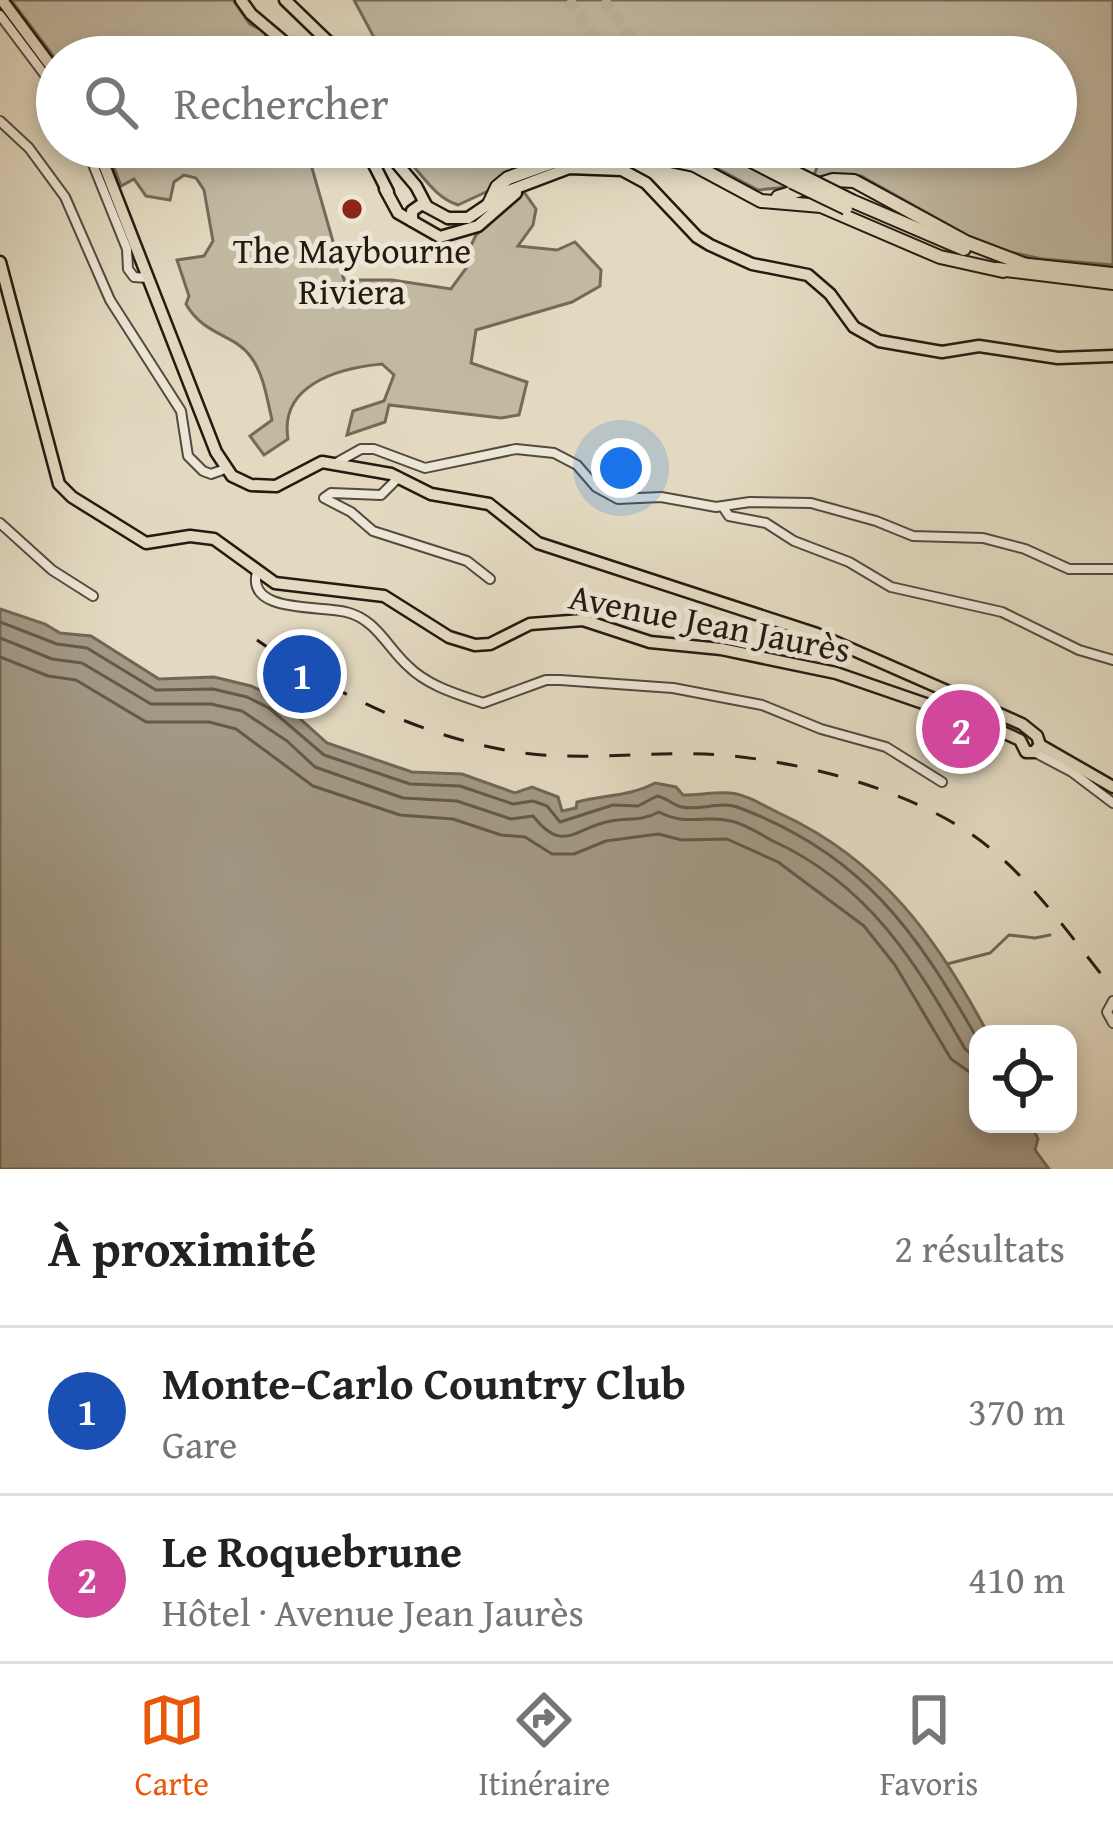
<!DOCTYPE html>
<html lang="fr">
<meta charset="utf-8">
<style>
:root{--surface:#fff;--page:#f6f6f6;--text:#222;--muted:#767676;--line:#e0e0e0;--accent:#ea580c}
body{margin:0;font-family:"Gentium Book Plus",serif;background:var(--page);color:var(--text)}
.controls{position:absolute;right:36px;bottom:36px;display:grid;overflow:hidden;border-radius:24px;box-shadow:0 6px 18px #0003}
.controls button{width:108px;height:108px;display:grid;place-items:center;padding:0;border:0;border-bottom:3px solid var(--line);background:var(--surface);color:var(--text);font:60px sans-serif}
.you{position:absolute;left:621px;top:468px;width:42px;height:42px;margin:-30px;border:9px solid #fff;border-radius:50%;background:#1a73e8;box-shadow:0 0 0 18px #1a73e833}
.badge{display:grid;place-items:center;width:78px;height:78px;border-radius:50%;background:var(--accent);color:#fff;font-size:39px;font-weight:700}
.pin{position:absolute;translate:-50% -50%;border:6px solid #fff;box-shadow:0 3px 12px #0006}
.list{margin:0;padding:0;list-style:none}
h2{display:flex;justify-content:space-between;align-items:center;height:156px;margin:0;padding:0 48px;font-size:51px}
h2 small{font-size:39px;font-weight:400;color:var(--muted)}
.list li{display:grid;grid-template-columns:78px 1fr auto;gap:36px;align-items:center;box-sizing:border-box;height:168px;padding:0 48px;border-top:3px solid var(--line)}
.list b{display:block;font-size:45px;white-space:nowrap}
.list p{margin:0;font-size:39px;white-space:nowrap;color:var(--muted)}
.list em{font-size:39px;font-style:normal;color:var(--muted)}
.icon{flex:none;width:66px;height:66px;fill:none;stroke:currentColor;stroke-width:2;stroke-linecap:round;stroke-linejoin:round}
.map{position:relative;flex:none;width:1113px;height:1169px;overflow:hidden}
.search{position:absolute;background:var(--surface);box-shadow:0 6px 18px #0003;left:36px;right:36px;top:36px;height:132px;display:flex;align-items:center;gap:30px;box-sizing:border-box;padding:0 42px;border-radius:66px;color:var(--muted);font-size:45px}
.sheet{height:492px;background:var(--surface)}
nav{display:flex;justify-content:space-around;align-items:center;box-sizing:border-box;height:168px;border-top:3px solid var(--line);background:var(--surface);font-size:33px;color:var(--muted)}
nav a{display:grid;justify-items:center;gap:6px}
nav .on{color:var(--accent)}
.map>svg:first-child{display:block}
</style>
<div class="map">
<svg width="1113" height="1169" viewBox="0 0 1113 1169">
<rect width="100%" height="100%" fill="#e2d9c0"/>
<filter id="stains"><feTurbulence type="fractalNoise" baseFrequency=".00167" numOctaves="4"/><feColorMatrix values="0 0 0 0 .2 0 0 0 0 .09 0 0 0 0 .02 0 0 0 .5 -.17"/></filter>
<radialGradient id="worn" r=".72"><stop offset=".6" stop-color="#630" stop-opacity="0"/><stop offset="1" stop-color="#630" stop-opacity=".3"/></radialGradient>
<g fill="#c2b9a2" stroke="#746a5a" stroke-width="3">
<polygon points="11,0 233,0 250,24 265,32 268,47 282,57 57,57 57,61"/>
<path d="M354,0H1113V265L1042,259L988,247L861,176C846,173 827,181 814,175L818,165L764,147H1056V57H355L377,43Z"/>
<path d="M106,147H306L344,280H392L451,289L467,267L468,252L476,235L524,192L536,209L533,225L518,246L557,250L575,242L601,270L600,286L572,302L476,330L471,363L527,382L519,415L501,418L389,405L385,422L347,435L353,411L384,401L394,375L382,364C338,368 279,385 288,439L264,455L250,436L272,420C267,399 264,375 251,357C235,334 204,336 186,304L189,296L177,260L204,256L213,241L204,190L196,178L184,175L174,182L170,200L146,196L134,179L121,186Z"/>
<path d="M389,147H583L458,205C426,194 418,160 389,147Z"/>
<polygon points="634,147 709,147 789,187 758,190 699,159"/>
</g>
<path fill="#a29884" stroke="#706656" stroke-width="3" d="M0,609L45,624L60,633L91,636L159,679L214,677L251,686L277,698L327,743L412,772L462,774L515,793L532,787L558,797L562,811L576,808L577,802C604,795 631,796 655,783L676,787L683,795C698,795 715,792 730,793C746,794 766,807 781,814C881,860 938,939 988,1034H978V1124H1031L1038,1139L1035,1150L1049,1169H0Z"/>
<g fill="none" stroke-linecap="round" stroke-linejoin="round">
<g stroke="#64594a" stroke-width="3">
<path d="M0,622L57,644L87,648L156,690L213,689L247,697L269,708L324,755L410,784L460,786L513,804L533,801L547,806L560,822L613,805L638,806L657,796C668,798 672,805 682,807C700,811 720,801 737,807C862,853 916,931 978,1040"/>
<path d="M0,638L52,659L82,663L151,704H211L242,711L287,741L315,767L403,798L457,801L511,819L533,816C564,855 575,827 611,821C629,818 642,821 659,812C687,827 704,814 731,821C745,824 760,834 773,841C869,885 915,961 965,1049L978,1059"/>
<polyline points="0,657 48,676 76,680 146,722 209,722 236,729 313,786 400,815 453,819 501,835 525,837 552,854 574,854 606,841 658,834 682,840 727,839 778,862 864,926 895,965 951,1059 978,1078"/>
</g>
<polyline stroke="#706656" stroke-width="3" points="947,964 990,953 1009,935 1035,938 1050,935"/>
<g stroke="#bcb39d" stroke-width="12" stroke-dasharray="12 6" stroke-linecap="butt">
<polyline points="568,0 609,57"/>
<polyline points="603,0 646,57"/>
</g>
<defs>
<g id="minor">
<polyline points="0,15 57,91"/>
<polyline points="0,121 29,148 65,197 110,300 181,411 188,456 203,471 211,474 225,469"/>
<polyline points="86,147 127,249 128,269 134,277 148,278"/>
<polyline points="336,463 361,449 374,449 425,468 516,449 554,453 577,465 596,487 618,499 661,497 716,507 750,502 811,503 876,521 913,536 983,538 1025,549 1069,569 1113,569"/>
<polyline points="399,477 381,495 331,493 324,498 351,512 373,531 467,561 490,579"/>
<polyline points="723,507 729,516 766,523 794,541 849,562 891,587 1002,612 1079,650 1113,660"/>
<polyline points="0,523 52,570 93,596"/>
<path d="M257,572C246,614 321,605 346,612C376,619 387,647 408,666C428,686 457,694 483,703L546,680H560L673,688L762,705L821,729L886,747L942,782"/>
<polyline points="1034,752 1072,772 1113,803"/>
<polyline points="1113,1001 1107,1012 1113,1023"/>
</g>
<g id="major">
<polyline points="2,0 57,74"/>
<polyline points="241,0 251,14 302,57"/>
<polyline points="285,0 344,57"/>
<polyline points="97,147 216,452 232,476 251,485 276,486 322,462 391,474 431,494 489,504 538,543 817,634 1022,724 1037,736 1040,745 1113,787"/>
<polyline points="365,147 388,192"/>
<polyline points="383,147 416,186 426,205"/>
<polyline points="385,189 398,213 440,237 478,226 516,193"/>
<polyline points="448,218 468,218 508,191 569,168 622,170 646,183 697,237 710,245 752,264 808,275 830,294 854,327 879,341 942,352 979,346 1058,358 1113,356"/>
<polyline points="412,221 412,211 422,204 448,218"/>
<polyline points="0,262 59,484 72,497 146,543 190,536 214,539 275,583 384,596 449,637 475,645 490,644 530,624 583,620 650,642 721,649 836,673 987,725 1020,740 1026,752 1034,752 1040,745"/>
</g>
<g id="highway">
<polyline points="724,147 792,182"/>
<polyline points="753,147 796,173"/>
<polyline points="778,197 833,180 854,181 966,242 1026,265"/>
<polyline points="852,201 964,249"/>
<polyline points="489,204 497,187 508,178 583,151 618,149 694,165 761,201 821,206 940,257 1003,271"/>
<polyline points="1019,264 1113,274"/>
<polyline points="997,269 1113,283"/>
</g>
</defs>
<use href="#minor" stroke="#544a3d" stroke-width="12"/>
<use href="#major" stroke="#251a11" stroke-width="15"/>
<use href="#highway" stroke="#251a11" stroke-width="16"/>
<use href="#minor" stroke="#ece6d6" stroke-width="8"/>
<use href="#major" stroke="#e2d9c0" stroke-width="10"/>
<use href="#highway" stroke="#e2d9c0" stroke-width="12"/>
<path stroke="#251a11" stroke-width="3" stroke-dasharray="21 21" stroke-linecap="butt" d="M257,640C337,696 435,743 532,754C590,760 648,752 705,754C789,758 895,785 965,830C1026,869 1068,934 1113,989"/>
<defs>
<g id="highway-bridge">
<polyline points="796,173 852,201"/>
<polyline points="792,182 846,208"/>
</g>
</defs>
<use href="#highway-bridge" stroke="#251a11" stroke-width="16" stroke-linecap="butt"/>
<use href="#highway-bridge" stroke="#e2d9c0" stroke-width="12"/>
</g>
<circle fill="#8f2418" stroke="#ece6d6" stroke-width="4.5" cx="352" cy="209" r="12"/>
<g text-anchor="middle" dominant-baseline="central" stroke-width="10" stroke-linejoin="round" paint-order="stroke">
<g font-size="36" fill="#251a11" stroke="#ece6d6">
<text x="352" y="249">The Maybourne<tspan x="352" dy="41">Riviera</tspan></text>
</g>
<g font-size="36" fill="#251a11" stroke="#ece6d6">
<text transform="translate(710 622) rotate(11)">Avenue Jean Jaurès</text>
</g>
</g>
<rect width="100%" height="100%" filter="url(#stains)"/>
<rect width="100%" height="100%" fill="url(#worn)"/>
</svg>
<div class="controls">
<button><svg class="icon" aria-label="locate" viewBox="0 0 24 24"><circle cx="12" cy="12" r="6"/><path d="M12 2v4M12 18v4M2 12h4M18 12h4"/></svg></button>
</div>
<div class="you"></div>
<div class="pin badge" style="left:302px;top:674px;background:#1a4fb4">1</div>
<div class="pin badge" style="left:961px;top:729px;background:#d1479c">2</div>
<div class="search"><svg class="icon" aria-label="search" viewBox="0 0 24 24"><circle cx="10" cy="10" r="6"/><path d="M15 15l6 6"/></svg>Rechercher</div>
</div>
<section class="sheet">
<h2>À proximité<small>2 résultats</small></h2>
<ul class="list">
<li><span class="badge" style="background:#1a4fb4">1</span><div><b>Monte-Carlo Country Club</b><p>Gare</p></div><em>370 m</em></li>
<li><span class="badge" style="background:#d1479c">2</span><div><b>Le Roquebrune</b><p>Hôtel · Avenue Jean Jaurès</p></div><em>410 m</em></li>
</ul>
</section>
<nav>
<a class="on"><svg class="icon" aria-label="map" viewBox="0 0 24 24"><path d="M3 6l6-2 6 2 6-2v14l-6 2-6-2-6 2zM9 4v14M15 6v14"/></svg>Carte</a>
<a><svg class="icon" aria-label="directions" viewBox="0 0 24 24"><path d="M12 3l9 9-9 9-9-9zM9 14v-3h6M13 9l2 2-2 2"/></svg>Itinéraire</a>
<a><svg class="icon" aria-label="saved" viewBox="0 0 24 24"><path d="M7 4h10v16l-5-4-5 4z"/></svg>Favoris</a>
</nav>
